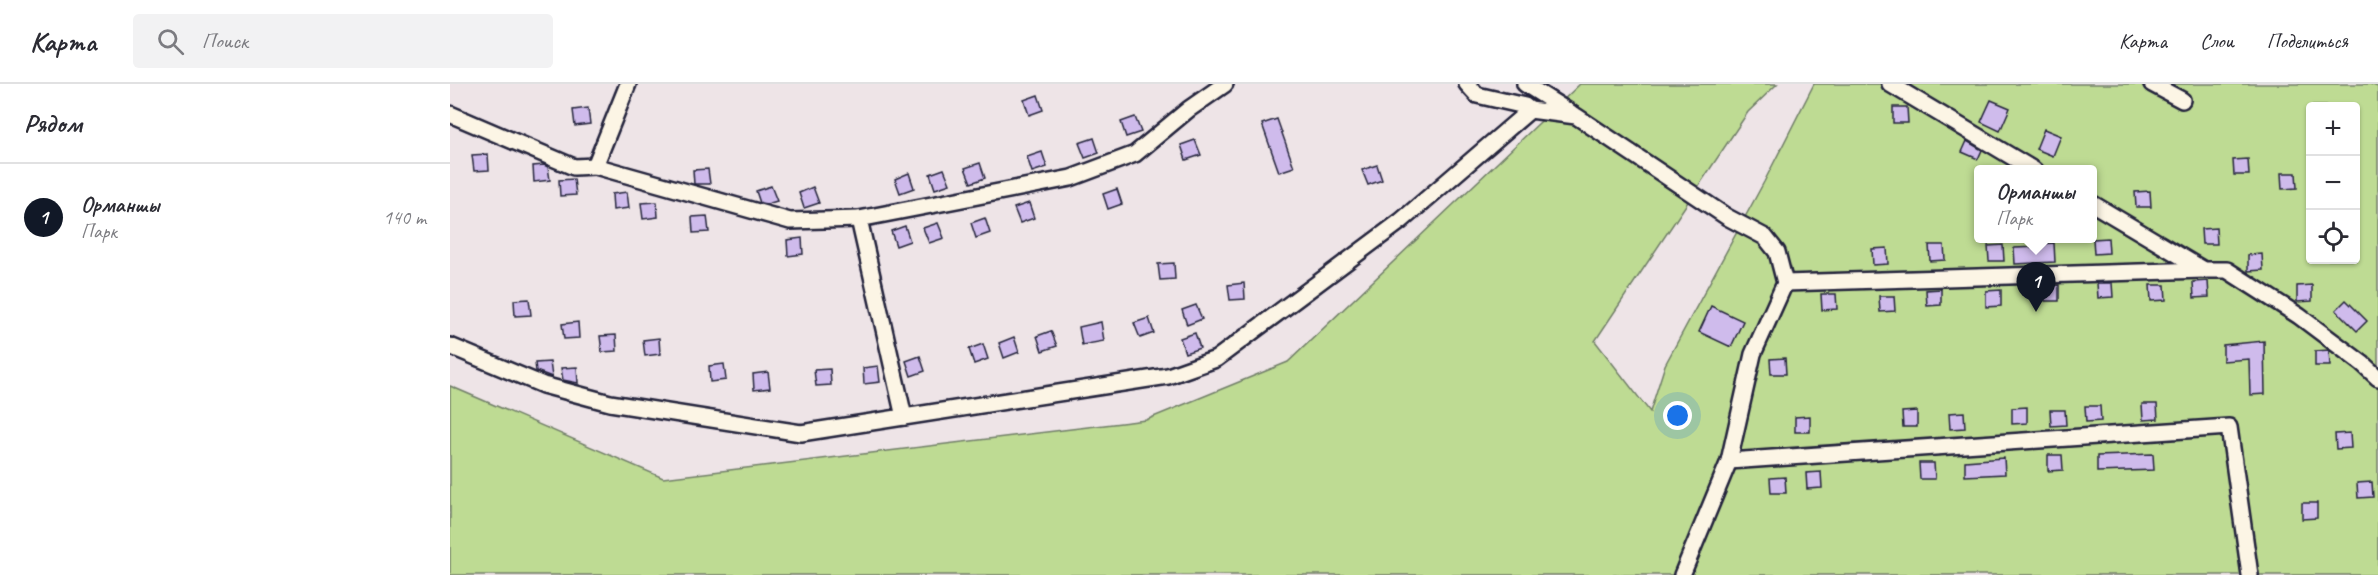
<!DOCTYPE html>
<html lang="ru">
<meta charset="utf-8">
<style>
:root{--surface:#fff;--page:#f2f2f3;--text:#2b2b33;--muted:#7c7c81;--line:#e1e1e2;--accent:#111827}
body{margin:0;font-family:Caveat,sans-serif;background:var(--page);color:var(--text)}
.controls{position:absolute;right:18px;top:18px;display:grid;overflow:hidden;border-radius:6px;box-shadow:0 2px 4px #0004}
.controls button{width:54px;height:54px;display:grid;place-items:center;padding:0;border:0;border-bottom:2px solid var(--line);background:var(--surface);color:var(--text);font:30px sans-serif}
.you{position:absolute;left:1228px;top:332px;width:21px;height:21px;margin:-15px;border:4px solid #fff;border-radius:50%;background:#1a73e8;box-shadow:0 0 0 9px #1a73e833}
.badge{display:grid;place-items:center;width:39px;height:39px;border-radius:50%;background:var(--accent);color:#fff;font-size:20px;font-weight:700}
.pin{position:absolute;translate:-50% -50px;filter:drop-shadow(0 2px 3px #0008)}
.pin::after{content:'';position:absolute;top:32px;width:21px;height:18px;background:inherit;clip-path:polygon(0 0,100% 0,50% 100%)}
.popup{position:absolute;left:1524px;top:81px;width:123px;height:78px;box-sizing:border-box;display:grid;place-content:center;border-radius:6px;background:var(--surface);filter:drop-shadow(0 2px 4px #0005);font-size:20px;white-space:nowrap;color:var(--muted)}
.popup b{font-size:22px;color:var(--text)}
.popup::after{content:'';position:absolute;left:50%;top:100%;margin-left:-12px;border:12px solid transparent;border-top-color:var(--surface)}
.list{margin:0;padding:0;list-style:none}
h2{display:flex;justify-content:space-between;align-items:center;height:78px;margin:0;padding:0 24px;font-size:26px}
h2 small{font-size:20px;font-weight:400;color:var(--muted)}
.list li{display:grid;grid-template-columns:39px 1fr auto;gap:18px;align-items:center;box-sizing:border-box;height:108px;padding:0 24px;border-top:2px solid var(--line)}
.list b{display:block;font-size:22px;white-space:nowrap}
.list p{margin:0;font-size:20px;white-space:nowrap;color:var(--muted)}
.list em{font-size:20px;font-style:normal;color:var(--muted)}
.icon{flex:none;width:33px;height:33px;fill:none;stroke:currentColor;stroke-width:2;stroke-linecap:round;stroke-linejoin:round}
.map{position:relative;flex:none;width:1928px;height:491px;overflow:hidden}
header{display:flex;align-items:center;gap:36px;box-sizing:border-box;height:84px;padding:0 30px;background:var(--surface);border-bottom:2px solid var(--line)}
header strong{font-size:28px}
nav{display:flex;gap:33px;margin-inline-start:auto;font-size:21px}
.search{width:420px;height:54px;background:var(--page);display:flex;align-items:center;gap:15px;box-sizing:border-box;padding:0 21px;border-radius:6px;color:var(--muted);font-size:22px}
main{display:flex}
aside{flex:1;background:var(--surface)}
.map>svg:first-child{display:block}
</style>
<header>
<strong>Карта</strong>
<div class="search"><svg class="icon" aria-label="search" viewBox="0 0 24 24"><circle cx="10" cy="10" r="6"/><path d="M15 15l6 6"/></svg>Поиск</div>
<nav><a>Карта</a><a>Слои</a><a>Поделиться</a></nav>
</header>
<main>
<aside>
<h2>Рядом<small></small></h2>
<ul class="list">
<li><span class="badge">1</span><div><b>Орманшы</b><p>Парк</p></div><em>140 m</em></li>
</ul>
</aside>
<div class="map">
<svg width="1928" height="491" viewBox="0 0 1928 491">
<rect width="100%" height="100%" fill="#eee4e7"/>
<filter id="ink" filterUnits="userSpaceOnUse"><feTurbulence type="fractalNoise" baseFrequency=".0167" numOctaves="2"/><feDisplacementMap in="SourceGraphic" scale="12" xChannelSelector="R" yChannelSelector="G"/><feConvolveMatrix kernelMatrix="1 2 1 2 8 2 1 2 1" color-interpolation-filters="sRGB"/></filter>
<g filter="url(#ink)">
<path fill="#bedb93" stroke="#707e67" stroke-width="1.5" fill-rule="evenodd" d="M1130,0H1327L1298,28L1145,257L1200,328L1215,281L1314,98L1364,0H1920L1928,3V491H0V302L213,394L696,336L838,278ZM1860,22H1906V176H1860ZM1529,86H1643V154H1529Z"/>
<g fill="#cfbbec" stroke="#22223b" stroke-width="1.5">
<polygon points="588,11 593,26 579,31 574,16"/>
<polygon points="1541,16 1560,24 1550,47 1531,38"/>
<polygon points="1443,23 1457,23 1458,39 1443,39"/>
<polygon points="138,24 140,40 125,42 123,26"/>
<polygon points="685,33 691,48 676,53 671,38"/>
<polygon points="827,35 844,83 829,88 812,40"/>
<polygon points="1594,45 1611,52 1603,72 1586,65"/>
<polygon points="644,54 649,69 635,74 629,59"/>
<polygon points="745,56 751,71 736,76 731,61"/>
<polygon points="1517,57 1532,66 1528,75 1512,68"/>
<polygon points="592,68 597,83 582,88 577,73"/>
<polygon points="38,70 39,86 24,87 22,71"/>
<polygon points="1798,75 1799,91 1784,91 1783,76"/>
<polygon points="530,79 535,94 521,99 515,84"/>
<polygon points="94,81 98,83 100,96 84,98 83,82"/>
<polygon points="927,81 932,96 918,101 912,86"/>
<polygon points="258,85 260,100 244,100 243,86"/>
<polygon points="494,85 500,100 485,105 480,90"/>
<polygon points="459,89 464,104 450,109 445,95"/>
<polygon points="1831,89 1846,89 1847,104 1832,105"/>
<polygon points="124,95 126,111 110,112 109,96"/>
<polygon points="321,102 327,117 317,120 310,119 306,107"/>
<polygon points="363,103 369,119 354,124 349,109"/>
<polygon points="667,105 672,120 658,125 653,110"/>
<polygon points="1700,107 1701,123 1686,123 1685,108"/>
<polygon points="177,108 179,124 163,126 162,110"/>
<polygon points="207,118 208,133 193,135 191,119"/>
<polygon points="579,119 584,134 570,139 564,124"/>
<polygon points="257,132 259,148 243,149 242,133"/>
<polygon points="535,134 540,149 526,154 521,139"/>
<polygon points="488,139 494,154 479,159 473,144"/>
<polygon points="455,142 460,157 446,162 441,147"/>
<polygon points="1766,144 1767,160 1752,160 1751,145"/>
<polygon points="352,154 353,170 338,172 337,156"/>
<polygon points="1658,154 1659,169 1644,170 1643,155"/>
<polygon points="1604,159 1605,178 1565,180 1564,164 1590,163 1589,160"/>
<polygon points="1479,161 1494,161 1495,176 1480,177"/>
<polygon points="1553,161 1554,177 1539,177 1538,162"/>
<polygon points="1437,164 1438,180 1423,181 1422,165"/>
<polygon points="1812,170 1813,186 1798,187 1798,171"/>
<polygon points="724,179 725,195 710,196 708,180"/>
<polygon points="1758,197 1759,213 1744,214 1743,198"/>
<polygon points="794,199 795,215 780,216 778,201"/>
<polygon points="1647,199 1662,199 1663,213 1648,214"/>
<polygon points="1609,201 1609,217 1595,217 1594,202"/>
<polygon points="1700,201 1715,201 1716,216 1701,217"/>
<polygon points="1862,201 1862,217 1847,218 1847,202"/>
<polygon points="1491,205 1491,221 1477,222 1476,206"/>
<polygon points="1551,206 1551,222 1536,223 1536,207"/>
<polygon points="1371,210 1386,210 1387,225 1372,226"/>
<polygon points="1429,212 1444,212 1445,227 1430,228"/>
<polygon points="79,215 81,231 65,232 64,216"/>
<polygon points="1896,216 1917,237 1907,247 1886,226"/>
<polygon points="746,221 752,235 737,241 732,226"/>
<polygon points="1261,222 1293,237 1281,263 1249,248"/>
<polygon points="699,234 704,249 690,254 684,239"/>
<polygon points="128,238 129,254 114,255 112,240"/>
<polygon points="651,238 654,257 632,261 629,243"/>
<polygon points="601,247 607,262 592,267 587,252"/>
<polygon points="745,249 750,264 735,269 730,254"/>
<polygon points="166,251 167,267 152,268 150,252"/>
<polygon points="564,253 569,268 554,274 549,259"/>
<polygon points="209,254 210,270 195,272 193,256"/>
<polygon points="1814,257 1815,310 1800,311 1799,275 1773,277 1773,261"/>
<polygon points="533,260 538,275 524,280 519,265"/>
<polygon points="1879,266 1880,282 1865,282 1865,267"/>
<polygon points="470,272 475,287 461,292 456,277"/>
<polygon points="1335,274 1336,290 1321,290 1320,275"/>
<polygon points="100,278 102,293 86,287 85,279"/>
<polygon points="274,280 276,296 260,298 259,282"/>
<polygon points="428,282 430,298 414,300 413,284"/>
<polygon points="127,283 128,299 113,296 111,284"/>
<polygon points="380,285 381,301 366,302 364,286"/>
<polygon points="318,288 320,304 304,306 303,290"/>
<polygon points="1692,320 1707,320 1708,335 1693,336"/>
<polygon points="1635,322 1650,322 1651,337 1636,338"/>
<polygon points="1577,323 1577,339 1562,340 1562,324"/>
<polygon points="1600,326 1615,326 1616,341 1601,342"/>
<polygon points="1467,327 1467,343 1453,343 1452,328"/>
<polygon points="1514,328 1515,344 1500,345 1499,329"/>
<polygon points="1360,332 1360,348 1345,348 1345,333"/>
<polygon points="1900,349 1901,364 1886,365 1885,350"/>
<polygon points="1703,370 1704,386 1647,388 1647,372"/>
<polygon points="1598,371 1612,371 1613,386 1598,387"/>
<polygon points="1554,374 1555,390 1515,392 1515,377"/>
<polygon points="1469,379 1484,379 1485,395 1470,395"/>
<polygon points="1371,388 1372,404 1357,405 1356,389"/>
<polygon points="1335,393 1336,409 1321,409 1320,394"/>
<polygon points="1922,398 1923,413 1908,414 1907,399"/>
<polygon points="1852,419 1867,419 1867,434 1852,435"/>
</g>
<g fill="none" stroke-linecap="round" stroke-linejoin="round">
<defs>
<g id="minor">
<polyline points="178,0 145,82 340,137 409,135 454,333"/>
<polyline points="1017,0 1027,11 1075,22 1080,26"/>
<polyline points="1075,0 1121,29"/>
<polyline points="1440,0 1584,86"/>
<polyline points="1702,0 1732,16"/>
<polyline points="0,30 124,83 145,82"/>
<polyline points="1643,120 1754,186 1777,186 1849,232 1913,280 1928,294"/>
<polyline points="409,135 621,94 685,70 739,25 775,0"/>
<polyline points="1335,199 1754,186"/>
<polyline points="0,262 93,301 160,319 351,349 718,292 766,275 951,137 1080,26 1126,32 1277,133 1315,153 1327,168 1335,199 1303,270 1279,377 1232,491"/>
<polyline points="1279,377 1779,343 1800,491"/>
</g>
</defs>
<use href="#minor" stroke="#22223b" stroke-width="20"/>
<use href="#minor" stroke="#fcf5e5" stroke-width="15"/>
</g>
</g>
</svg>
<div class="controls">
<button>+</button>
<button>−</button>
<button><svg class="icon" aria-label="locate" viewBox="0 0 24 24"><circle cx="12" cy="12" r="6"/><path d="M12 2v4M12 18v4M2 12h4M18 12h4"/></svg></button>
</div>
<div class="you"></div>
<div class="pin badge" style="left:1586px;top:228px">1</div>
<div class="popup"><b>Орманшы</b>Парк</div>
</div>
</main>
